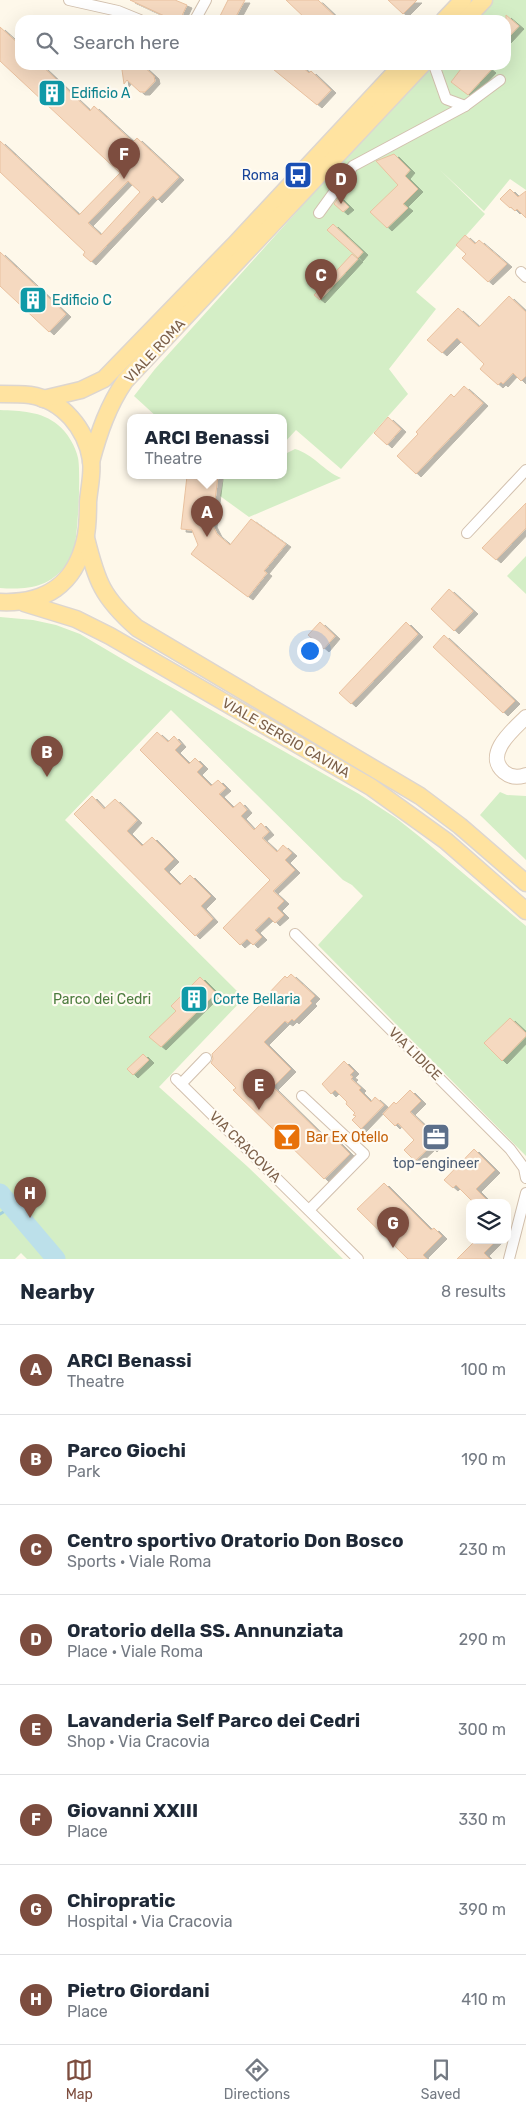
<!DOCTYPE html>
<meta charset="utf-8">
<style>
:root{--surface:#fff;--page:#f2f2f3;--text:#1f2937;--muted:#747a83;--line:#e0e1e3;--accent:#7d4d3f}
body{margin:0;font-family:Rubik,sans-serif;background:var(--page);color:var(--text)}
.controls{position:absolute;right:15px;bottom:15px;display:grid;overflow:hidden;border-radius:10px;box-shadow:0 5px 20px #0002}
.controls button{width:45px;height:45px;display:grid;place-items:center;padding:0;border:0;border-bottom:1px solid var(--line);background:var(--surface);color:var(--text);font:25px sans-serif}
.you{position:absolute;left:309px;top:650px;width:18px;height:18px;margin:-12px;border:4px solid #fff;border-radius:50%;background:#1a73e8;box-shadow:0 0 0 8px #1a73e833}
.badge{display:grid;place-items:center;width:32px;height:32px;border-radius:50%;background:var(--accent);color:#fff;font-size:16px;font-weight:700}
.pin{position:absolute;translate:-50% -41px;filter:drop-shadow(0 1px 2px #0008)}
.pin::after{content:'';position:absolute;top:26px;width:18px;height:15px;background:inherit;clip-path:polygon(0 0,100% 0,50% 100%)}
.popup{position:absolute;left:127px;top:414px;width:160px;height:65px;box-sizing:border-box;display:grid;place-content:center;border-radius:10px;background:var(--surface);filter:drop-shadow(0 1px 4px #0005);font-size:16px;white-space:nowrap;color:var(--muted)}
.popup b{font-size:19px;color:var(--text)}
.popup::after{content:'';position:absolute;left:50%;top:100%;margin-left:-10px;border:10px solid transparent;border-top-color:var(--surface)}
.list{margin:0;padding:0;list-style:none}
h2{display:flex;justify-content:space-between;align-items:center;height:65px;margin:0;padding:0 20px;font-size:21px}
h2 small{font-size:16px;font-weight:400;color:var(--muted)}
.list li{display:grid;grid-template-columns:32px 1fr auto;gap:15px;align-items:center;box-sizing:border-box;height:90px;padding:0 20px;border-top:1px solid var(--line)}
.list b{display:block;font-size:19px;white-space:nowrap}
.list p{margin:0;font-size:16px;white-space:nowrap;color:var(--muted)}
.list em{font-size:16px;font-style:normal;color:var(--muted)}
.icon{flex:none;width:28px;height:28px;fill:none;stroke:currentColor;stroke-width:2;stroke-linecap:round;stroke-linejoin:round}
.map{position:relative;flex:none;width:526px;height:1259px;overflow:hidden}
.search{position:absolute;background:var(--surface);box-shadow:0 5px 20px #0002;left:15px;right:15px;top:15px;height:55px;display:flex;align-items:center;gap:12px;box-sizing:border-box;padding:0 18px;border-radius:15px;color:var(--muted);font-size:19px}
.sheet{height:785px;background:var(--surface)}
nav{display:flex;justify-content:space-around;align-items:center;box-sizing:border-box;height:70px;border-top:1px solid var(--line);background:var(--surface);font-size:14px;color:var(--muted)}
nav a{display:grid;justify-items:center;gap:2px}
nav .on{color:var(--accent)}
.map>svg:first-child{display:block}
</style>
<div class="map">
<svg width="526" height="1259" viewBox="0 0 526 1259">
<defs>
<filter id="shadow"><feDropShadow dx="5" dy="3" stdDeviation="0" flood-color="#0004"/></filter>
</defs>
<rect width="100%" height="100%" fill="#fef8ea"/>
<g fill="#d4eec6">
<polygon points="492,0 526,0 526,190 510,179 484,211 440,170 485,214 416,292 436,309 389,369 408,394 341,469 296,430 283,444 283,418 158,418 134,396 155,369 384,115 386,116 432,65 506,65 506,20 473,20"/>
<path d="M0,410C20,411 42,411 58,425C67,432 76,447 78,458C81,471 78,540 73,553C72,557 68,563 65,566C49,588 25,590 0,588Z"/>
<path d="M295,449C313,454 324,471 341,478L249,517L220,496L224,476H283V455Z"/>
<polygon points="526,556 526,594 507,576"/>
<polygon points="0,617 33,620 56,625 80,634 134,666 359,794 396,818 420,837 526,926 526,1156 318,945 363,896 352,885 343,880 171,710 65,820 244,998 159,1087 248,1167 343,1259 27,1259 21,1253 15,1259 0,1259"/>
<polygon points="500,792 507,795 526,796 526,860 480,815"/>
</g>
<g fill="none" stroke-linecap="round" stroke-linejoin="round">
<polyline stroke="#a2cfdd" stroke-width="3" points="0,1214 12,1207"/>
<polyline stroke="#bce0ea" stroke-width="19" points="0,1193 56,1259"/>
</g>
<g fill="#f5d9c0" stroke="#e9c19f" fill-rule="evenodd" filter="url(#shadow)">
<polygon points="130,0 175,0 187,5 180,20 173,20"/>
<polygon points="228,0 245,0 234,20 218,20"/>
<polygon points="286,0 318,0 339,20 307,20"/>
<polygon points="388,0 417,0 403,14"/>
<polygon points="506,15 519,26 506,40"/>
<path d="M0,27L20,45V65H41L90,111L94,106L133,142L137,138L179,177L157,200L153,196L91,262L83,255L85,252L0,172V141L79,215L120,173L0,61ZM128,181L140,192L101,235L88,223Z"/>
<polygon points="127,65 142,65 154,76 155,81 145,92 140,92 127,80 124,84 122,70"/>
<polygon points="268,65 300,65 309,73 311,71 331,90 317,105"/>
<polygon points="464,65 485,65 491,70 468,95 451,82"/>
<polygon points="394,154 410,170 405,176 418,189 403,204 408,208 387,228 370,212 398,185 376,161"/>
<polygon points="510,189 518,197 526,191 526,218 517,209 515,211 511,207 510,208 500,199"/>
<polygon points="339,197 349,207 343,212 334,204"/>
<polygon points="333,224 363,252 358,258 327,230"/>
<polygon points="465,235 475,244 479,240 507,264 488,282 462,258 466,254 456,245"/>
<polygon points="0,252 66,314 49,332 0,286"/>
<polygon points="352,254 358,259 320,300 314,295"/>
<polygon points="509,296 526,312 526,376 521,381 513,373 503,384 501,382 498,385 480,369 484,364 457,338 442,353 427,340 458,308 479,327"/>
<polygon points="464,386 483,403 416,474 397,456 418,434 416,432 451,394 454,397"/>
<polygon points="388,417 401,429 387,445 374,433"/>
<polygon points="187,476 218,476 212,524 217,534 230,545 251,519 286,544 264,571 267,573 248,597 191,554 198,545 192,530 181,529"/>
<polygon points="526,503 526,528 496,560 482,548"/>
<polygon points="449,589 473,611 454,631 431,609"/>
<polygon points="320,622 335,636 324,649 308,635"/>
<polygon points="406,622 418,634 351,704 339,693"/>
<polygon points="444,635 515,701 503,713 433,647"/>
<polygon points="157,732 168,742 174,736 181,744 175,750 189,764 195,758 203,766 197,772 211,786 218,780 226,788 219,794 233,808 240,802 247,810 241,816 254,830 261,823 269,832 262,838 277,852 283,845 292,853 285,860 295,870 273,891 284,901 277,908 284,915 275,923 269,917 255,930 262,937 253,945 247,939 240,945 223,928 270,880 140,750"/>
<polygon points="92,796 104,809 115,799 137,820 127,831 142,846 152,837 174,859 164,869 180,885 190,875 211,896 201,906 213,919 195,936 74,814"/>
<polygon points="291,974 315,996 310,1001 312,1003 294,1021 292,1019 288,1023 285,1021 264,1042 291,1069 273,1087 326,1139 331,1135 350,1154 324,1179 233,1090 236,1088 211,1063 213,1059 212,1054 269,996 267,995 285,976 287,978"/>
<polygon points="200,977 216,993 161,1047 149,1037 176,1011 171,1006"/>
<polygon points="510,1018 526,1033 526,1036 502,1061 484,1043"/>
<polygon points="143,1054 149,1060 133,1075 127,1069"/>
<polygon points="344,1061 354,1071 350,1075 353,1077 351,1079 361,1088 359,1090 371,1102 375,1097 384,1105 361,1129 352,1120 356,1116 353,1115 355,1113 346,1104 347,1102 335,1090 331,1094 322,1084"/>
<polygon points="410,1090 421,1101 410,1112 428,1129 430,1126 443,1138 432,1149 430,1147 415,1161 404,1150 414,1140 398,1123 395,1126 383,1114 394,1102 396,1104"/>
<polygon points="474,1149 495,1170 476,1189 490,1203 474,1203 456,1185 453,1188 444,1180"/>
<polygon points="384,1183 431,1230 434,1228 442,1236 423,1255 427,1259 408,1259 357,1209"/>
<polygon points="476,1240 497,1240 484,1253 490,1259 457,1259"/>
</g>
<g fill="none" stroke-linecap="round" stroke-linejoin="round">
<defs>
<g id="street">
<polyline points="69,0 118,11 140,20"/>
<polyline points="195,20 206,0"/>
<polyline points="434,65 446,99 465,106 500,80"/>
<polyline points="319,213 353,166 465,106"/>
<polyline points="521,272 526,277"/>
<polyline points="467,533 526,470"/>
<polyline points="295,934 510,1149 524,1168 526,1178"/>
<polyline points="176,1079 358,1259"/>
<polyline points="181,1084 206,1058"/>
<polyline points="302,1096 364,1154 309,1210"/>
<polyline points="509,1259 526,1193"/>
</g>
<path id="secondary" d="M526,717C514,729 483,754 504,772C510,777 518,778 526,775"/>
<g id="primary">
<polyline points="444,20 463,0"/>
<polyline points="465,20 484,0"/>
<path d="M0,394C10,394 21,394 30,395C63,400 86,429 91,460C93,473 89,489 88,502C88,514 88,528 85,540C75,585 45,604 0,602"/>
<polyline points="43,399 81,390 104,379 235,244 402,65"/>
<path d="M91,462C99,432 108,406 125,381L422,65"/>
<path d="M86,538C97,582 102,597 137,628L420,796L460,826L526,883"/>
<polyline points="24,603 76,619 110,636 371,787 446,841 526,911"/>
</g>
</defs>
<use href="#street" stroke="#d2c0ae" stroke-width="12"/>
<use href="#secondary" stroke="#d8c3ad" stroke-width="16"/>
<use href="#primary" stroke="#ddd6d0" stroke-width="19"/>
<use href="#street" stroke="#fff" stroke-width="10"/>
<use href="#secondary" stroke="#fff" stroke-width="14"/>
<use href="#primary" stroke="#ffe3a0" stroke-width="16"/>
</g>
<defs>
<symbol id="building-square" viewBox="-11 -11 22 22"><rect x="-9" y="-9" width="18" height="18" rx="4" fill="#0f9aa8" stroke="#fffbf2"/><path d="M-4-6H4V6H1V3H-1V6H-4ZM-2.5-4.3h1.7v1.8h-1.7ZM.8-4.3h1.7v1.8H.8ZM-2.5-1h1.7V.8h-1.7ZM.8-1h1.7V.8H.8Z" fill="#fff"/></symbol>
<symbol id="bus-square" viewBox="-11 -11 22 22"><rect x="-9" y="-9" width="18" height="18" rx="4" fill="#1a4fb4" stroke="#fffbf2"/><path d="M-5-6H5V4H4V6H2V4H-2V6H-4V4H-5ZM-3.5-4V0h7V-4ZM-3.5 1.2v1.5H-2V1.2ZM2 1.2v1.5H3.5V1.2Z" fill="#fff"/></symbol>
<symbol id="bar-square" viewBox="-11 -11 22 22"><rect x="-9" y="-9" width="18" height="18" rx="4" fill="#e8710a" stroke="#fffbf2"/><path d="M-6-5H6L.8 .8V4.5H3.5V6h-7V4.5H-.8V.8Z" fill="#fff"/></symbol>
<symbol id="office-square" viewBox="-11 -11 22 22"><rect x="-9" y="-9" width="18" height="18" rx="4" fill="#5c6f8a" stroke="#fffbf2"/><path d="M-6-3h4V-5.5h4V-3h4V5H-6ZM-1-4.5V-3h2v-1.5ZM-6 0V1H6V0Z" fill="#fff"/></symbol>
</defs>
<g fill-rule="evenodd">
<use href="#building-square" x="36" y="77" width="32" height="32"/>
<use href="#bus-square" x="282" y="159" width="32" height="32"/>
<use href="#building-square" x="17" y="284" width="32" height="32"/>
<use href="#building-square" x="178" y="983" width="32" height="32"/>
<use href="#bar-square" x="271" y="1121" width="32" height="32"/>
<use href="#office-square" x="420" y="1121" width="32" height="32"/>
</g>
<g text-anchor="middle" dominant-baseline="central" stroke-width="4.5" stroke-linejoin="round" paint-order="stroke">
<g font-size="14" fill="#0d838f" stroke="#fffbf2" text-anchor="start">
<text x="71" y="93">Edificio A</text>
<text x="52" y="300">Edificio C</text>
<text x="213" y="999">Corte Bellaria</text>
</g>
<g font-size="14" fill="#164399" stroke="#fffbf2" text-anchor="end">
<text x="279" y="175">Roma</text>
</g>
<g font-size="14" fill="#7c604a" stroke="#fffbf2">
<text transform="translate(155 351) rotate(-47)">VIALE ROMA</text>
<text transform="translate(286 738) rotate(30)">VIALE SERGIO CAVINA</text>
<text transform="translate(415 1054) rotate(45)">VIA LIDICE</text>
<text transform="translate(245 1147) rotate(45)">VIA CRACOVIA</text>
</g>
<g font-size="14" fill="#4c7c3e" stroke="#fffbf2">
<text x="102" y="999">Parco dei Cedri</text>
</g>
<g font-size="14" fill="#c56008" stroke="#fffbf2" text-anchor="start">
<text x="306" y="1137">Bar Ex Otello</text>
</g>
<g font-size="14" fill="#4e5e75" stroke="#fffbf2">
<text x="436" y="1163">top-engineer</text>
</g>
</g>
</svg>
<div class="controls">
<button><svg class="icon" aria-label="layers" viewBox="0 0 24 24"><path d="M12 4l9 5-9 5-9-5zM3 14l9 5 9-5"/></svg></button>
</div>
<div class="you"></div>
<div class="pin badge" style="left:207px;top:537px">A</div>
<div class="popup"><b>ARCI Benassi</b>Theatre</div>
<div class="pin badge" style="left:47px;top:777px">B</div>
<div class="pin badge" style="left:321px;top:300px">C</div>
<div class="pin badge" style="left:341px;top:204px">D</div>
<div class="pin badge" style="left:259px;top:1110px">E</div>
<div class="pin badge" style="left:124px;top:179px">F</div>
<div class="pin badge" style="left:393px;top:1248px">G</div>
<div class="pin badge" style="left:30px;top:1218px">H</div>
<div class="search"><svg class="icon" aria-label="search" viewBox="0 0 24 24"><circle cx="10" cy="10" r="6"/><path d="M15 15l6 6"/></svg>Search here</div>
</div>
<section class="sheet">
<h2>Nearby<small>8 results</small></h2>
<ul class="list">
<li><span class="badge">A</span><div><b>ARCI Benassi</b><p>Theatre</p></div><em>100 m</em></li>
<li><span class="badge">B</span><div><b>Parco Giochi</b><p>Park</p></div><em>190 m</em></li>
<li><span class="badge">C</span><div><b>Centro sportivo Oratorio Don Bosco</b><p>Sports · Viale Roma</p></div><em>230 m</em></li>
<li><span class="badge">D</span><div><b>Oratorio della SS. Annunziata</b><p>Place · Viale Roma</p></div><em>290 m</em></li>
<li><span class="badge">E</span><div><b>Lavanderia Self Parco dei Cedri</b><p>Shop · Via Cracovia</p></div><em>300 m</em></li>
<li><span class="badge">F</span><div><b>Giovanni XXIII</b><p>Place</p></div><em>330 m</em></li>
<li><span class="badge">G</span><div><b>Chiropratic</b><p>Hospital · Via Cracovia</p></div><em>390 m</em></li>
<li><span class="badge">H</span><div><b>Pietro Giordani</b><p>Place</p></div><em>410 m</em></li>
</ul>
</section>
<nav>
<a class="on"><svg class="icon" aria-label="map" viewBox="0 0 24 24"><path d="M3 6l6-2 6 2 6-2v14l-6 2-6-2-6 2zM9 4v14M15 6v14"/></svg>Map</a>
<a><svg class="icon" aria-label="directions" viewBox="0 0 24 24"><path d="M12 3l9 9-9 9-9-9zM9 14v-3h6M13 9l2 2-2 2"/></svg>Directions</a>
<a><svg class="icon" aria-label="saved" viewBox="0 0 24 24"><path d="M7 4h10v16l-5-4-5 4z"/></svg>Saved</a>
</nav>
